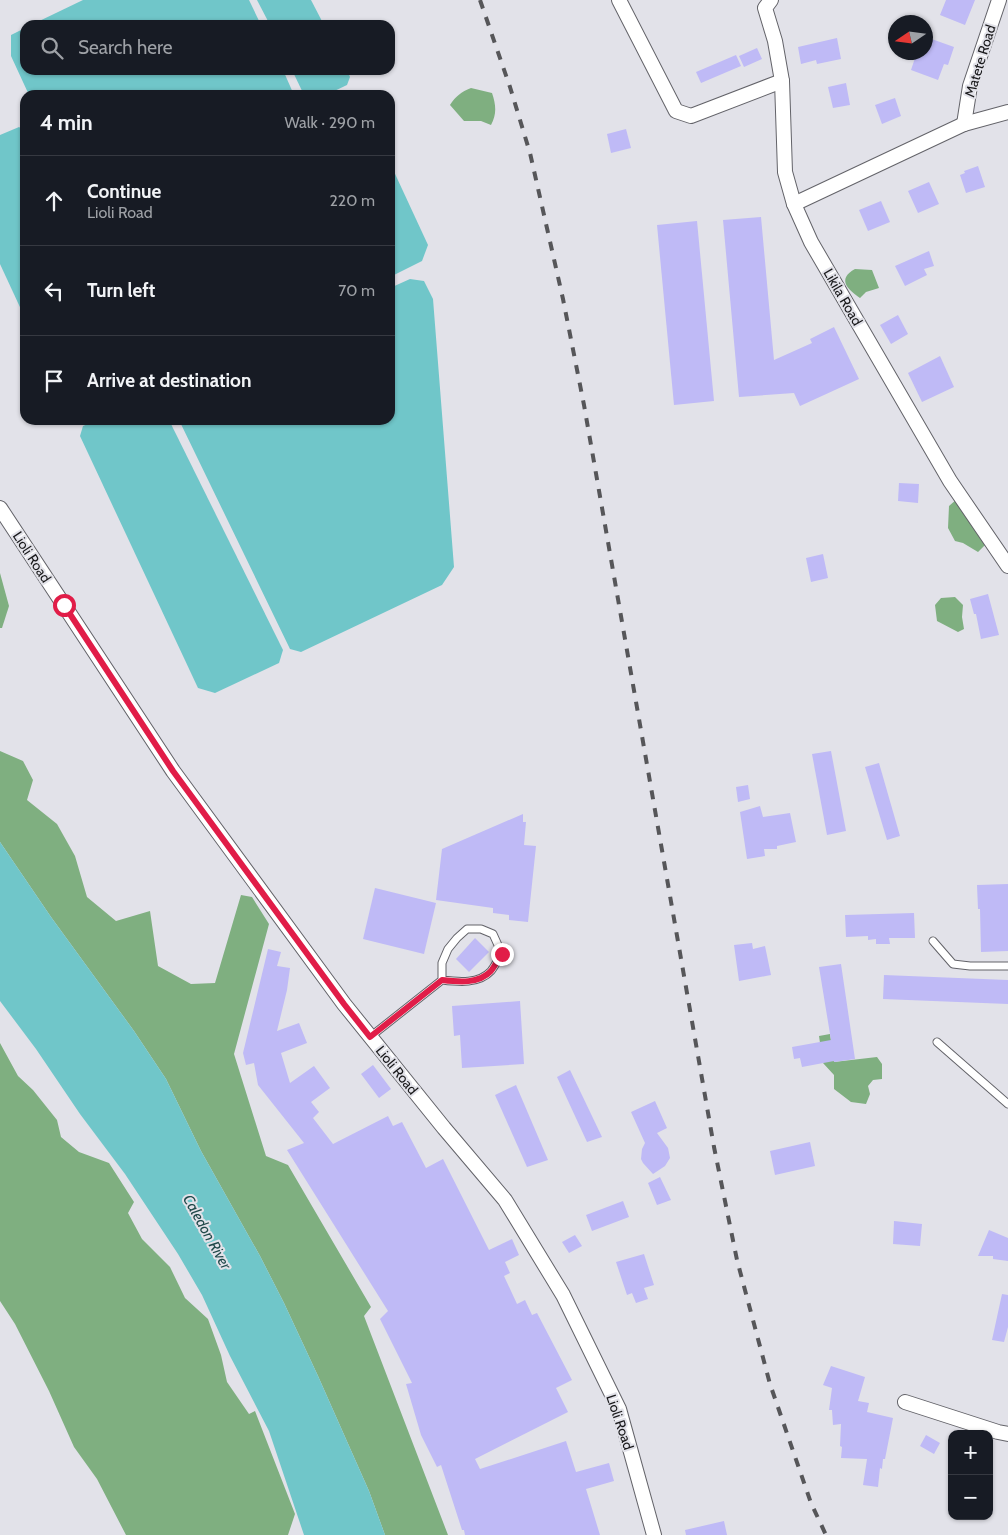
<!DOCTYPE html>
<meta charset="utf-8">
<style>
:root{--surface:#171b24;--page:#242831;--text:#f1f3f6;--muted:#9ea1a6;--line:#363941}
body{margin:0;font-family:Cabin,sans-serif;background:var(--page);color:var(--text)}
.controls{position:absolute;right:15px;bottom:15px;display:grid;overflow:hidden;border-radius:10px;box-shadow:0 1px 4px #0004}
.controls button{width:45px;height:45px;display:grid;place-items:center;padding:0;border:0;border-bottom:1px solid var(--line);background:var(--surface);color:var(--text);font:25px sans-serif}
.compass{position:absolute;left:888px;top:15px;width:45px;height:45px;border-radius:50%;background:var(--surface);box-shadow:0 1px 4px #0004;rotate:257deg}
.stop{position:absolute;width:15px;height:15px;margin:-11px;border:4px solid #e11d48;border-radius:50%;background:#fff}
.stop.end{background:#e11d48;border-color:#fff;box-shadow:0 1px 5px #0008}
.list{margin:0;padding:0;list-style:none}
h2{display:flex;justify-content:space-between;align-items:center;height:65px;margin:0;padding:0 20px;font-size:21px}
h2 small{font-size:16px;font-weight:400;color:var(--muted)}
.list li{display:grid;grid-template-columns:32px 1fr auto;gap:15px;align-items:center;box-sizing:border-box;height:90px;padding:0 20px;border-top:1px solid var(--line)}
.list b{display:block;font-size:19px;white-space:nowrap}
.list p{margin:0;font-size:16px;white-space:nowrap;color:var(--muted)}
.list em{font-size:16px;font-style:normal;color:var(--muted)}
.icon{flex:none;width:28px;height:28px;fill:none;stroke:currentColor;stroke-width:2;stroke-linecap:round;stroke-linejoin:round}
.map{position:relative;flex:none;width:1008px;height:1535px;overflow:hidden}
.search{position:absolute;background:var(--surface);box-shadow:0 1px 4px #0004;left:20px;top:20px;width:375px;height:55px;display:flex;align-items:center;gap:12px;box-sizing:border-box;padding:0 18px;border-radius:15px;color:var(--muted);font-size:19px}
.panel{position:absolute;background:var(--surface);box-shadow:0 1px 4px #0004;left:20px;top:90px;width:375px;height:335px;border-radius:15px}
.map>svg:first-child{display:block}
</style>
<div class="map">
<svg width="1008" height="1535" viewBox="0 0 1008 1535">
<rect width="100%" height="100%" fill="#e2e2e9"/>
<g fill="#7faf80">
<path d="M471,88L492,93C496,105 497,114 491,125L481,121H464L450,105C456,96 461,92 471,88Z"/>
<path d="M855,269L872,270L879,288L866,292L860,298C847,289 837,279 855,269Z"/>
<polygon points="957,499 987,543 978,552 963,543 955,541 948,528 949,506"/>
<polygon points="0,573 9,606 2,628 0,628"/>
<polygon points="955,597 963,605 962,617 964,629 958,632 937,621 935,605 941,598"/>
<polygon points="0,751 23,761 33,780 27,800 57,824 75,856 87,897 116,921 150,911 158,966 191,984 215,983 241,895 252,897 269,924 234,1054 266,1156 288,1165 371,1307 364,1316 448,1535 385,1535 369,1491 318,1376 284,1303 260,1256 201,1151 166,1079 134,1031 51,917 0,842"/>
<polygon points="830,1034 834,1062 877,1057 882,1064 882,1079 873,1080 868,1086 870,1094 866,1104 851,1102 834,1089 834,1075 823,1063 819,1036"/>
<polygon points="0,1043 18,1076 33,1090 57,1120 61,1137 79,1152 109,1163 134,1202 128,1213 142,1239 170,1267 185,1298 208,1319 221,1355 227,1382 249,1414 255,1411 295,1514 288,1535 126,1535 97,1479 74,1447 49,1391 15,1324 0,1301"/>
</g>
<g fill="#70c6c9">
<polygon points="83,0 249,0 261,25 31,25"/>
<polygon points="257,0 311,0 324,25 270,25"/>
<polygon points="25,28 25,70 283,70 294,95 29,95 11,56 11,35"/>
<polygon points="292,70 347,70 350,77 347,85 326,95 304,95"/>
<polygon points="19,127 25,131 25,318 0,264 0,135"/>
<polygon points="390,163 428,245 422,261 390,277"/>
<polygon points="410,279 424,281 433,299 454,567 442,585 301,652 290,649 179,420 390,420 390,288"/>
<polygon points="97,420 169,420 283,650 279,663 215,693 198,688 80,436 83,426"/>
<polygon points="0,842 51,917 134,1031 166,1079 201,1151 260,1256 284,1303 318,1376 369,1491 385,1535 304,1535 269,1431 230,1356 202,1295 178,1254 125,1174 80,1114 36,1049 0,1001"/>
</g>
<g fill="#bfbaf6">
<polygon points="946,0 975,0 965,25 940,15"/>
<polygon points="926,37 954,47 948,65 944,64 938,80 911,70 917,52 926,52"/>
<polygon points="837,38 841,59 817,64 816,60 801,64 798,47"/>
<polygon points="757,48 762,59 744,67 739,56"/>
<polygon points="736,55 741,66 701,83 696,72"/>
<polygon points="846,83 850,105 833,108 828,87"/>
<polygon points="895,98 901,116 882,124 875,105"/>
<polygon points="626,129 631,148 611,153 607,134"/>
<polygon points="978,166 985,187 966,193 960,175 965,173 964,171"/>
<polygon points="929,182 939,204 918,213 908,191"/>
<polygon points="881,201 890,222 868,231 859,210"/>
<polygon points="761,217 774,360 812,343 810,339 834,327 859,379 800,406 794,393 739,397 723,220"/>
<polygon points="697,221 714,401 674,405 657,225"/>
<polygon points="929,251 934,266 924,269 927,275 905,286 895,266"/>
<polygon points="898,315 908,334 891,344 880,325"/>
<polygon points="940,356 954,387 922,402 908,373"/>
<polygon points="899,483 919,484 918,503 898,501"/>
<polygon points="823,554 828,578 811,582 806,558"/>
<polygon points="988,594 999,635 981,639 976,614 974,614 970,599"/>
<polygon points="831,751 846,831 827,835 812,754"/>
<polygon points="879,763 900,836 887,840 865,767"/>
<polygon points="748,785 750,799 738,802 736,787"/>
<polygon points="760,806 763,817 790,813 796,842 777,846 777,849 764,849 765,856 747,859 740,812"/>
<polygon points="523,814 523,822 526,822 524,845 536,846 528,922 509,920 509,915 493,913 493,908 436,900 442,849"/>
<polygon points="1008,884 1008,951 981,952 980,909 978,909 977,885"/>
<polygon points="375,888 436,903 424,954 363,939"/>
<polygon points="914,913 915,938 889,938 890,944 876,944 876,939 868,940 868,936 846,937 845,915"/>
<polygon points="475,938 489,952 469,972 456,959"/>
<polygon points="752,943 753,949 765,946 771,975 739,981 734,945"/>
<polygon points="268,949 281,952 277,966 290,968 287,990 277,1031 299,1023 307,1043 281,1053 290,1083 314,1066 330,1088 311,1102 319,1112 313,1118 333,1144 388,1116 393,1126 402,1122 426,1168 443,1159 489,1250 512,1239 519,1255 505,1262 510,1273 504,1276 517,1304 525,1300 532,1315 537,1313 572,1380 556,1388 568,1412 475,1459 480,1469 566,1441 576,1472 609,1463 614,1481 586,1489 600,1535 465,1535 464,1530 462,1530 441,1465 437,1467 421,1435 406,1384 412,1383 380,1319 388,1311 287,1150 304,1143 258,1085 254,1063 246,1065 243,1053"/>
<polygon points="841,964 855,1059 834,1062 834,1061 802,1067 800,1058 794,1059 792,1047 831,1040 819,967"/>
<polygon points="884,975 1008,980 1008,1004 883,999"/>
<polygon points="520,1001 524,1064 462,1068 460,1035 454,1036 452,1006"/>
<polygon points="373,1065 391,1089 379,1098 361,1074"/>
<polygon points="570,1070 602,1137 587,1142 557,1077"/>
<polygon points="516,1085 548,1160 527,1167 495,1095"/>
<polygon points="655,1101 667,1128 657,1133 668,1148 670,1158 665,1166 653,1174 643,1163 641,1159 642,1149 645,1143 631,1112"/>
<polygon points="810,1142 815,1166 775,1175 770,1151"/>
<polygon points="660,1177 671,1200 657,1205 648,1183"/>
<polygon points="623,1201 629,1217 592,1231 586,1215"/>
<polygon points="894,1221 922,1224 920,1246 893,1244"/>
<polygon points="989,1230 1008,1238 1008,1261 993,1259 993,1256 978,1256"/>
<polygon points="575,1235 582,1246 569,1253 562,1242"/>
<polygon points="644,1254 654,1285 644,1288 648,1299 636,1303 632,1293 627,1295 616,1262"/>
<polygon points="1002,1294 1008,1295 1008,1327 1004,1342 992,1340"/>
<polygon points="831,1366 865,1377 858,1401 869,1403 867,1412 893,1418 885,1459 883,1459 882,1469 880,1468 878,1487 863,1485 867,1459 841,1458 842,1447 840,1446 841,1424 833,1425 832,1410 829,1410 832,1388 823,1385"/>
<polygon points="926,1435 940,1443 934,1454 920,1446"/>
<polygon points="724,1521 727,1535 686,1535 685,1530"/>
</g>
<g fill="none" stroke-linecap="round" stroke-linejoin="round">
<defs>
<g id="service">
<polyline points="933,941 953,964 970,966 1008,966"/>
<path d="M370,1037L442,980C459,982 479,984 491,971C495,966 498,959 502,954L493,934L481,929H467L457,938L448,949L442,963V980"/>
<polyline points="937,1042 1008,1104"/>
</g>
<g id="minor">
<polyline points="619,0 676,111 691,116 782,81"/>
<polyline points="771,0 765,8 775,41 782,81 785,172 794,204 811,242 950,481 1008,566"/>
<polyline points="964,124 970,86 999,0"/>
<polyline points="794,204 964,124 1008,112"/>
<polyline points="0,508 173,771 344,1004 444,1128 505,1200 563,1295 619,1409 654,1535"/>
<polyline points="905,1402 998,1432 1008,1434"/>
</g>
</defs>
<use href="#service" stroke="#636369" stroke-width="9"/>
<use href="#minor" stroke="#636369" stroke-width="16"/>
<use href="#service" stroke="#fff" stroke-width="7"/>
<use href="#minor" stroke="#fff" stroke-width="14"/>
<polyline stroke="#565659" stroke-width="4" stroke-dasharray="9 9" stroke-linecap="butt" points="480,0 510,87 530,153 563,299 584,405 714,1147 737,1260 770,1384 811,1503 826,1535"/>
</g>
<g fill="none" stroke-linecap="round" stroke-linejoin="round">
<path stroke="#e11d48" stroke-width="6" d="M64,605L173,771L344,1004L370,1037L442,980C459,982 479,984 491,971C495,966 498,959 502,954"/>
</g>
<g text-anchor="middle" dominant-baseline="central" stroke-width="4" stroke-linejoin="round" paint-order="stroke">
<g font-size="14" fill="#18181a" stroke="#e2e2e9">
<text transform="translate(980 61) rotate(-73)">Matete Road</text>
<text transform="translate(843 297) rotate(60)">Likila Road</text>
<text transform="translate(32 557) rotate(57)">Lioli Road</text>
<text transform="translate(397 1070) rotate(51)">Lioli Road</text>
<text transform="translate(620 1422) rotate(71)">Lioli Road</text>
</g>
<g font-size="15" font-style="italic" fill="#20494a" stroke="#e2e2e9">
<text transform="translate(207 1232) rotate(61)">Caledon River</text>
</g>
</g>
</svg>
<div class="controls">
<button>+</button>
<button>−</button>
</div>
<svg class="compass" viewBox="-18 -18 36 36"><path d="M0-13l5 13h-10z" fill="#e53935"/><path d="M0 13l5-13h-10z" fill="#9ea1a6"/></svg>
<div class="stop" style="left:64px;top:605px"></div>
<div class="stop end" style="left:502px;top:954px"></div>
<div class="search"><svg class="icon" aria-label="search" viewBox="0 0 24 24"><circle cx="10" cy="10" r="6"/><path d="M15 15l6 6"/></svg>Search here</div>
<section class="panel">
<h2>4 min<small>Walk · 290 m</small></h2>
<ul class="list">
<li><svg class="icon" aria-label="ahead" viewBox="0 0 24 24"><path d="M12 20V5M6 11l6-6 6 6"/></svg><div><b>Continue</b><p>Lioli Road</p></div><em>220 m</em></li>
<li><svg class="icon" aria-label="left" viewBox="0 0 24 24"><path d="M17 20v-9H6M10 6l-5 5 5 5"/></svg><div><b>Turn left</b></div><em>70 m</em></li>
<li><svg class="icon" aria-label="arrive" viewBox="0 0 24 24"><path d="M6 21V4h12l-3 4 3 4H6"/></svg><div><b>Arrive at destination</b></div></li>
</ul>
</section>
</div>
